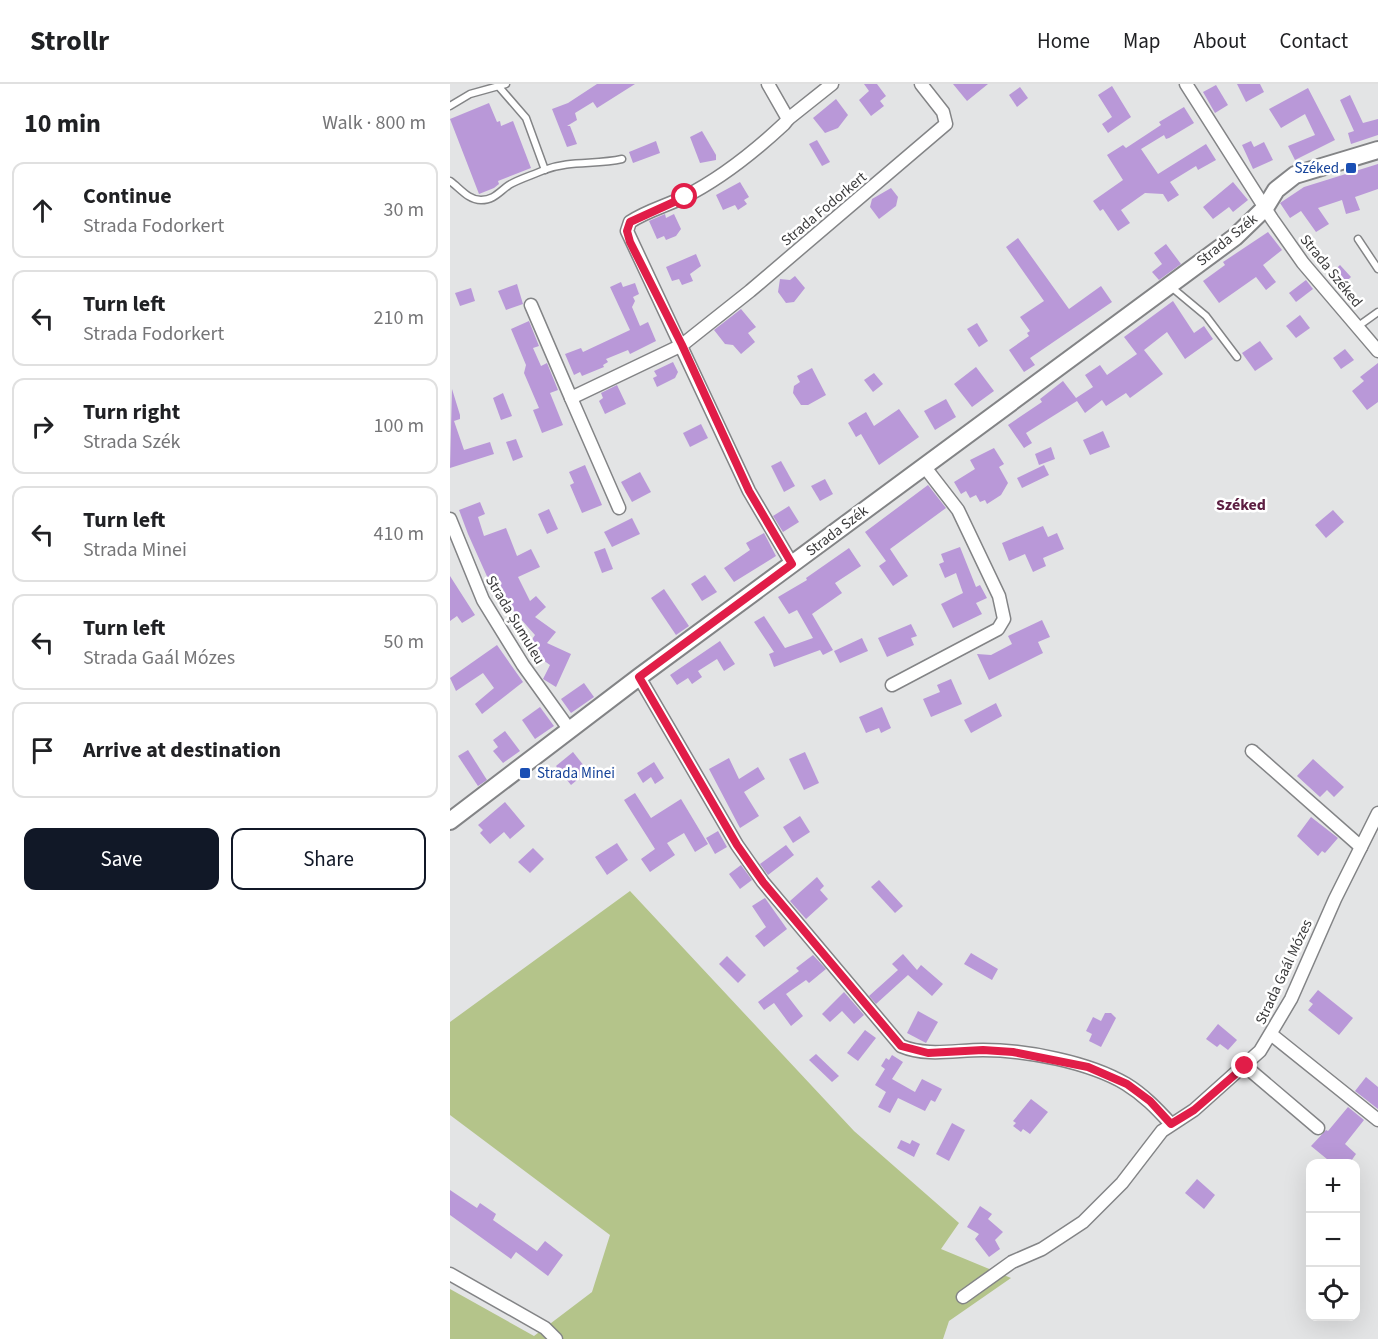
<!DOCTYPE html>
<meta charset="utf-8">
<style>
:root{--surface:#fff;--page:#f2f2f2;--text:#202124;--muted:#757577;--line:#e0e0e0;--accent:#111827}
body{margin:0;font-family:"Source Sans 3",sans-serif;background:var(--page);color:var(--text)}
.controls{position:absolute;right:18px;bottom:18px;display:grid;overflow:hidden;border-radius:12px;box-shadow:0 6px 24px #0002}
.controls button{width:54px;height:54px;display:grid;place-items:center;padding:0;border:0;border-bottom:2px solid var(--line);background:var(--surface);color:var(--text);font:30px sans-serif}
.stop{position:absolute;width:18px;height:18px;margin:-14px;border:4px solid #e11d48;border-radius:50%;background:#fff}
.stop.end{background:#e11d48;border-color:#fff;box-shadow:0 2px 6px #0008}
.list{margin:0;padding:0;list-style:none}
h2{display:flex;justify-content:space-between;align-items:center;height:78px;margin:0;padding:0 24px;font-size:26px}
h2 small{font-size:20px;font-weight:400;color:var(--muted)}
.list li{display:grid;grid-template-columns:39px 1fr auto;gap:18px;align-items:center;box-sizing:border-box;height:96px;margin:0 12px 12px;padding:0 12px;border:2px solid var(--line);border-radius:12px}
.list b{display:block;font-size:22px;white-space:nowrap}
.list p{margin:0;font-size:20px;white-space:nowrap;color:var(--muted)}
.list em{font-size:20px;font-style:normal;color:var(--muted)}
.actions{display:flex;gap:12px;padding:18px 24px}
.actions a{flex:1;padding:14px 0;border:2px solid var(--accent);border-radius:12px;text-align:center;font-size:21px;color:var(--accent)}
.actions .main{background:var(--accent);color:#fff}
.icon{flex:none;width:33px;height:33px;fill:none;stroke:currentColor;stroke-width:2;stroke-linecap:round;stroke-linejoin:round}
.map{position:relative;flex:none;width:928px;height:1255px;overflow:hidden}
header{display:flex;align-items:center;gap:36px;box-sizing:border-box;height:84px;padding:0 30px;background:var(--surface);border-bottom:2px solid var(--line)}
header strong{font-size:28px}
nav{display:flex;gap:33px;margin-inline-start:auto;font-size:21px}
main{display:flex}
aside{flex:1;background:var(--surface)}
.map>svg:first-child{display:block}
</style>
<header>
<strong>Strollr</strong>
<nav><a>Home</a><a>Map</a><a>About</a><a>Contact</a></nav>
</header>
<main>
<aside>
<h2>10 min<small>Walk · 800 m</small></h2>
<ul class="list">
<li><svg class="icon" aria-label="ahead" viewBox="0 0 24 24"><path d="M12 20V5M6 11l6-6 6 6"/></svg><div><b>Continue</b><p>Strada Fodorkert</p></div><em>30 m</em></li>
<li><svg class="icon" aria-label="left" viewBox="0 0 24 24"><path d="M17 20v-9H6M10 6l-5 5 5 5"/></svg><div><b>Turn left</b><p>Strada Fodorkert</p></div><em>210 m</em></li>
<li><svg class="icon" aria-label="right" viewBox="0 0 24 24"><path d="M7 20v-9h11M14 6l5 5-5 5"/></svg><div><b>Turn right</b><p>Strada Szék</p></div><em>100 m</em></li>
<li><svg class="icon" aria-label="left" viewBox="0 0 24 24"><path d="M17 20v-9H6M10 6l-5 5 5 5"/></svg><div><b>Turn left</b><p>Strada Minei</p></div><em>410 m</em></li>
<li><svg class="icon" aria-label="left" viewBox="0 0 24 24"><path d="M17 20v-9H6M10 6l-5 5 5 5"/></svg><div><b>Turn left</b><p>Strada Gaál Mózes</p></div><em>50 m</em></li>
<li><svg class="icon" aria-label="arrive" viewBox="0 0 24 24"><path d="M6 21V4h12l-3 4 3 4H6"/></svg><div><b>Arrive at destination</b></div></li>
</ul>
<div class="actions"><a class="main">Save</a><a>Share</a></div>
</aside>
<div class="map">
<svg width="928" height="1255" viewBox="0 0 928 1255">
<rect width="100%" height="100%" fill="#e3e4e5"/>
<polygon fill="#b4c48a" points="180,807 404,1047 509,1139 491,1165 561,1194 499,1237 493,1255 0,1255 0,1205 84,1252 142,1208 160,1151 0,1031 0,938"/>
<g fill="#b998d8">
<polygon points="147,0 185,0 147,24 143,18 125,29 127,36 117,42 120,42 127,60 117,63 102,25 118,19"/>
<polygon points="414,0 427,0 436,12 430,17 434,22 421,32 409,16 419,7"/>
<polygon points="503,0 538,0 517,17"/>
<polygon points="787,0 810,0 814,8 796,18"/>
<polygon points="766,1 778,21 765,29 753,8"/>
<polygon points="662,2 681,33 658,49 652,40 662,33 648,11"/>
<polygon points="570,3 578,14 567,23 559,11"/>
<polygon points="858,4 885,56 845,76 838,62 865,51 855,30 831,44 819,25"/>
<polygon points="900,11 913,39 928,35 928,51 901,60 898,49 904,47 890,16"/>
<polygon points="386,15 398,31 388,44 375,49 363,34"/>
<polygon points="39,19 47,38 50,37 51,42 63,37 81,84 48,97 49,100 44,104 29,110 0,35"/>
<polygon points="734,23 744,39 719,54 716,55 714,51 691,65 708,90 756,60 766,76 748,86 746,82 720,98 729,111 718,118 713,110 695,109 671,126 680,139 668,147 653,125 650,127 643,117 673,96 657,71 673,61 676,64 711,41 709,38"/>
<polygon points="252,47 266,71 266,76 250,79 240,53"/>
<polygon points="367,56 380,78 372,82 359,60"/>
<polygon points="206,57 210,69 183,79 179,68"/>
<polygon points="801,57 804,63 814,58 823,76 803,85 792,61"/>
<polygon points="928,80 928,105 905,113 910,126 896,130 892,116 868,124 879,140 866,148 851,127 840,134 830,119 854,103"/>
<polygon points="290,98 299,113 294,116 297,120 288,126 285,121 273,126 266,111"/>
<polygon points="783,98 798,116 783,128 779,123 763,135 753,123"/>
<polygon points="441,104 448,113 446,122 429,135 420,123 422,115"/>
<polygon points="215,130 216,134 224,130 231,145 226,152 216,156 214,152 207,155 199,137"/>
<polygon points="818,148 832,166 813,181 826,198 816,206 806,193 769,219 753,197 775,181 773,178"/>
<polygon points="568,154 619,225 651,202 662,218 580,274 585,281 574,288 559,266 579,252 577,249 580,247 570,233 594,217 556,163"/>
<polygon points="716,160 731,180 709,196 702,188 712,180 704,169"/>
<polygon points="246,170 251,182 240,190 243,197 232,201 229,195 222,197 216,183"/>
<polygon points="890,181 901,193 888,205 877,193"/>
<polygon points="345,192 355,204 344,218 336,219 328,208 330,195 340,196"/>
<polygon points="856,196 863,205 846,218 839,209"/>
<polygon points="171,198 173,203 185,199 189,210 183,213 185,217 182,223 190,242 198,238 206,257 180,270 178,266 156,275 158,278 153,281 154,283 132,292 130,288 124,291 115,270 131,264 133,268 180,246 160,203"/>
<polygon points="67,200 73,220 56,226 48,207"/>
<polygon points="21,204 25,217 10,222 5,209"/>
<polygon points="723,217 744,249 754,242 763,255 735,275 717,248 694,266 713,290 680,314 676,309 656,322 652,316 635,329 627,317 576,349 582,359 574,364 558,341 592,318 590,315 613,297 626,314 643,303 635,291 650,281 657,291 687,270 674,253"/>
<polygon points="291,225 306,243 298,249 305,258 291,270 283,261 275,260 264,246"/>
<polygon points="850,231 860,244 846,254 836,242"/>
<polygon points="79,237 89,262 83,264 91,282 97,279 108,306 100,309 113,341 92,349 83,326 89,324 74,289 76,281 61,245"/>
<polygon points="527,239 538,257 529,263 517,245"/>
<polygon points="810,257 823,275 805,287 792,269"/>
<polygon points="895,265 904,276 891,285 883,274"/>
<polygon points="223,278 228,288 225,294 207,303 203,294 207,292 204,287"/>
<polygon points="928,279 928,318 917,326 902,307 914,297 910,293"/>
<polygon points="526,283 544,307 522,323 504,300"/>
<polygon points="362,284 376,311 358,321 351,321 343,309 344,302 350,298 347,292"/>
<polygon points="424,289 433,300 423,308 414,296"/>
<polygon points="167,301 176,320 155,330 149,317 153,314 151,309"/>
<polygon points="2,305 10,331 10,335 4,337 14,366 40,358 44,370 0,384"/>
<polygon points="53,309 62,332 51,336 43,314"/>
<polygon points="496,315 506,333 485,346 474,327"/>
<polygon points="449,325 469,353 429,381 411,350 406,353 398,339 416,328 424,342"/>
<polygon points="251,340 258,354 240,363 233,349"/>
<polygon points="653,347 660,363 640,371 633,356"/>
<polygon points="66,355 73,373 63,377 56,358"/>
<polygon points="601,363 605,375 589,381 585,370"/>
<polygon points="544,364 554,380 549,383 558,399 551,411 537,420 535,416 530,418 526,411 520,414 516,407 511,410 504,398 525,385 520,376"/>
<polygon points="331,377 345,402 334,408 321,382"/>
<polygon points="135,381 152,421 132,429 120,401 124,399 119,388"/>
<polygon points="594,381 599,391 572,404 567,394"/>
<polygon points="190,388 201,408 182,418 171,398"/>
<polygon points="375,395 383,410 370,417 361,402"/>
<polygon points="478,401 496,424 440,465 458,492 443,502 429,482 436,477 415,448"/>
<polygon points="30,418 35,430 28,433 34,452 56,444 67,472 81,465 90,483 68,493 80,517 86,512 96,523 85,533 106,548 97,559 121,570 106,603 93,595 100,581 76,564 85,551 61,524 53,528 18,450 9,426"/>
<polygon points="339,422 349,438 333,448 323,432"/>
<polygon points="99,425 108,445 97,450 88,430"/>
<polygon points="883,426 894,438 876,454 865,441"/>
<polygon points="182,434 190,450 162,463 154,448"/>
<polygon points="593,442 598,453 607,449 614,465 593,474 596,482 583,488 575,470 559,477 552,459"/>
<polygon points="314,449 326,472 284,498 274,484 300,466 296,459"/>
<polygon points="510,463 526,503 530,501 537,514 526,519 532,530 503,544 491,520 513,509 506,489 495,494 489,480 494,478 491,470"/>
<polygon points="155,464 163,485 152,489 144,468"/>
<polygon points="399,464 411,482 385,499 392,509 362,530 383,566 373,571 370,566 324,583 319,570 324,568 304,538 314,532 335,564 363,554 347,526 339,530 328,513 357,496 356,494"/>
<polygon points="255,491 267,508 252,517 241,500"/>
<polygon points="0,492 25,531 12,539 7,532 0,537"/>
<polygon points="214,505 239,542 226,551 201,514"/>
<polygon points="592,536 600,553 588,558 593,569 539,596 527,570 541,571 562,560 558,552"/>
<polygon points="461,540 467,552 461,554 464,561 437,573 428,554"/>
<polygon points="412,554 418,567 390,579 384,567"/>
<polygon points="270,557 285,580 274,587 267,575 248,587 252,593 242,600 238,594 227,601 220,591"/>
<polygon points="47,561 73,598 32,630 25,620 44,604 33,589 6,607 0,594"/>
<polygon points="501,595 512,620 481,633 473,615 490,608 487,601"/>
<polygon points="134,599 144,613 121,629 111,615"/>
<polygon points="546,619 552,632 521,649 514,636"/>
<polygon points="90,623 104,642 85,655 72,636"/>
<polygon points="432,623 441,644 431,649 429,644 416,649 409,633"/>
<polygon points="55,647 70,667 53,679 43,667 48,663 43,656"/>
<polygon points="18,666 37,696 28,702 8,672"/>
<polygon points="123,668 138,687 121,701 106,682"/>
<polygon points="355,668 369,699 354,706 339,675"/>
<polygon points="279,674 289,695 308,683 315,695 294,708 309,732 290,744 259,685"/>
<polygon points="863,675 894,703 884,713 877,706 870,713 847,692"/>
<polygon points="204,678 214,694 205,700 201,693 193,699 187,689"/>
<polygon points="185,709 201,734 231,715 258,760 245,768 234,749 217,759 225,771 200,788 191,775 205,765 174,716"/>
<polygon points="55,718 75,742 60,755 54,748 40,760 30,749 33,746 28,741"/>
<polygon points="350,732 360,748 343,759 333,743"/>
<polygon points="861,733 888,754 875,769 872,767 868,772 847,752"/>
<polygon points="268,747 277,763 265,770 256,754"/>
<polygon points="167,759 178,776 157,791 145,773"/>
<polygon points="336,761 344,771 318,791 310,780"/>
<polygon points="83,764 94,775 80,789 68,778"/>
<polygon points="291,781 302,796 290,805 279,790"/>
<polygon points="367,793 374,802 370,806 378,815 356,835 340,817"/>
<polygon points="429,796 453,822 445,829 421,803"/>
<polygon points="315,814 337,845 314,863 305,852 316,843 302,822"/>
<polygon points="521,869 548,885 542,896 514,880"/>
<polygon points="453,870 467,886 471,881 493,900 482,912 458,891 426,920 419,912 448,886 442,880"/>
<polygon points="363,871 376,885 359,899 356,896 336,910 353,932 341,942 324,919 314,926 308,918 349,887 346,884"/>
<polygon points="277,872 296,891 288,899 269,880"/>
<polygon points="868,906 903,934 889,951 858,926 863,920 859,917"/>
<polygon points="394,908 414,931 404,940 392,927 380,938 372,930"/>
<polygon points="468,927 488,938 476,959 457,949"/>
<polygon points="655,929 661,929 666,934 651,963 639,957 642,950 636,947 643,933 651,937"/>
<polygon points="768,940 787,956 778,966 770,960 767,963 756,955"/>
<polygon points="415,946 426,954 408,977 397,969"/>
<polygon points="366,970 389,992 382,998 359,976"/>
<polygon points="442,971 453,978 442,995 465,1008 472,995 492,1005 485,1018 481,1016 475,1027 448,1014 440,1029 428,1023 436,1008 425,1001 435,985 431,982 436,974 439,976"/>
<polygon points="916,993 928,1003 928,1025 905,1007"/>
<polygon points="581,1015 598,1028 580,1050 573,1045 571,1048 563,1042 566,1039 563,1037"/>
<polygon points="898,1023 914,1036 895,1060 906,1070 899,1080 883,1080 861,1062 876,1046 878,1047"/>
<polygon points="502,1039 515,1046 499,1077 486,1070"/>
<polygon points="451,1056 460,1060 462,1056 470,1060 464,1073 447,1064"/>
<polygon points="747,1095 765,1111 754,1125 735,1109"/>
<polygon points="0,1106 27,1124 30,1119 46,1130 43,1136 87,1167 95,1157 113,1171 98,1192 66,1168 61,1175 0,1131"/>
<polygon points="530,1122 542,1130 538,1135 553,1148 545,1156 550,1165 539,1173 525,1155 529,1150 517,1143"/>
</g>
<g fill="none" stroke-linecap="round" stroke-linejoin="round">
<defs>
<g id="lane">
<polyline points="50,4 76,34 95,86"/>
<polyline points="0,22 20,10 56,0"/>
<path d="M0,97C10,104 18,116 31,116C44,116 49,108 59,101C69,95 83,91 94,86C120,76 146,81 172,75"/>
<polyline points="908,155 928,185"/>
<polyline points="720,202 756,232 787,273"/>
<polyline points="907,243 928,228"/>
</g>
<g id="street">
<path d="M318,0L338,35L334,40C305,67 270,95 234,113C216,122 196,127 180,138L177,147L299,407L342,480"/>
<polyline points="736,0 822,135 853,179 928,267"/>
<polyline points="338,35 382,0"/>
<polyline points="81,221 121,314 232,261 300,207 496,40 493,28 471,0"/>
<polyline points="121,314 169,424"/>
<polyline points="0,435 33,516 73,581 119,645"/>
<path d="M189,593L287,761L313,798L451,962C477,973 505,966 533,966C576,966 639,978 676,1000C694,1011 707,1025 721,1040"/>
<polyline points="442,601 548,545 554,535 549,512 508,426 474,382"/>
<polyline points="802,667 911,763"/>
<polyline points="822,951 928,1036"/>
<polyline points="795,982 868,1044"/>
<polyline points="0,1190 95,1244 106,1255"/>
<polyline points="513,1213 562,1178 592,1165 633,1138 672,1099 712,1047 744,1026 810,967 841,915 885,815 928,729"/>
</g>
<polyline id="secondary" points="0,737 189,593 785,153 815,124 826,106 845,91 928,66"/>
</defs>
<use href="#lane" stroke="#838486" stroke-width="9"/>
<use href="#street" stroke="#838486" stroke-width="15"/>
<use href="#secondary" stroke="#838486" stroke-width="20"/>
<use href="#lane" stroke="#fff" stroke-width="6"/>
<use href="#street" stroke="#fff" stroke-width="12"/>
<use href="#secondary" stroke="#fff" stroke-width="16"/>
</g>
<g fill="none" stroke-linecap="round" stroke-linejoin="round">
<polyline stroke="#e11d48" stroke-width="8" points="235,113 180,138 177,147 180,158 232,261 299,407 342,480 189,593 287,761 313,798 451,962 478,969 533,966 563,968 638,983 677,1000 700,1017 721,1040 744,1026 795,982"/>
</g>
<g fill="#1a4fb4" stroke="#fff" stroke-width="2">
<rect x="895" y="78" width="12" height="12" rx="3"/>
<rect x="69" y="683" width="12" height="12" rx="3"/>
</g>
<g text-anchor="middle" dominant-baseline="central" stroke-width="5" stroke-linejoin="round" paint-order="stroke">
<g font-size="15" fill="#164399" stroke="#fff" text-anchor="end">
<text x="889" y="84">Széked</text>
<text x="87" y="689" text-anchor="start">Strada Minei</text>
</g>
<g font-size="15" fill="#3b3b3c" stroke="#fff">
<text transform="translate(374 125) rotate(-40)">Strada Fodorkert</text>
<text transform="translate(777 156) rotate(-39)">Strada Szék</text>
<text transform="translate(881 187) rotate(51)">Strada Széked</text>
<text transform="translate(387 447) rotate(-37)">Strada Szék</text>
<text transform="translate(65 536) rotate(59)">Strada Șumuleu</text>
<text transform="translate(834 888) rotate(-65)">Strada Gaál Mózes</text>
</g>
<g font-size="16" font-weight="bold" fill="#5d1f42" stroke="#fff">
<text x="791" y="421">Széked</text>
</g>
</g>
</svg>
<div class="controls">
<button>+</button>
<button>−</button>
<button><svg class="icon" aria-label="locate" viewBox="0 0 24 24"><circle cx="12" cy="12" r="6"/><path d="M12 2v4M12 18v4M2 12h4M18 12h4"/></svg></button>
</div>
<div class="stop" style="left:235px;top:113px"></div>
<div class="stop end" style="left:795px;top:982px"></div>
</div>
</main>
